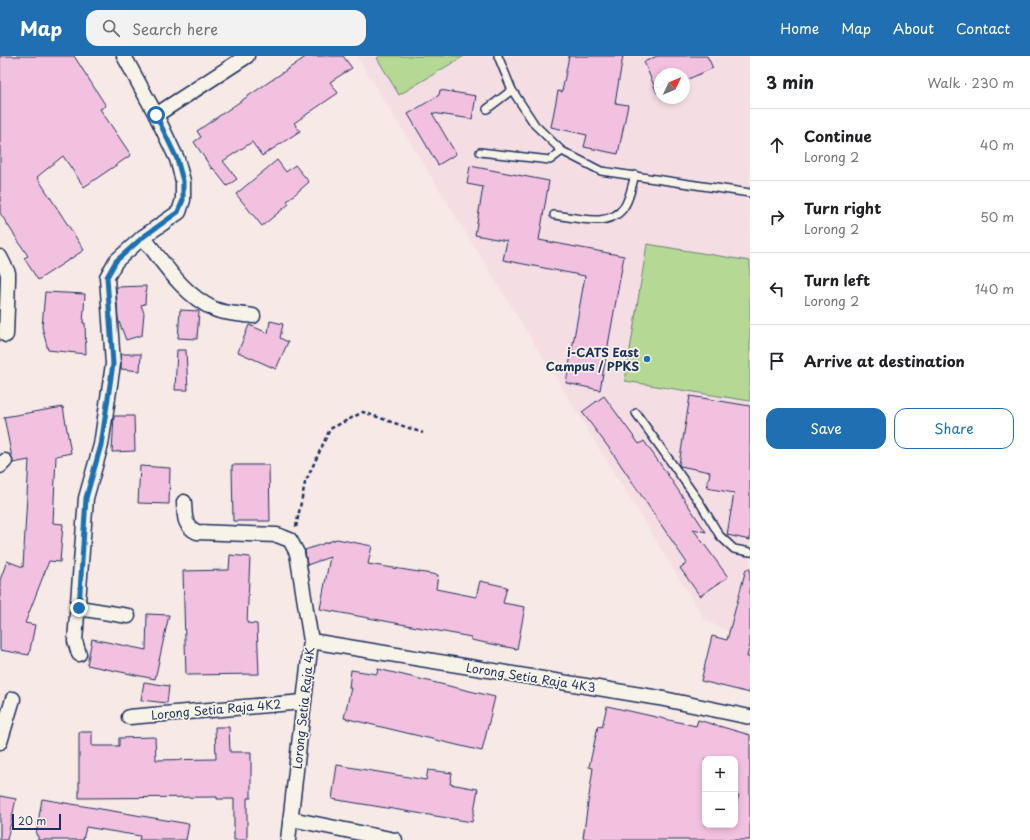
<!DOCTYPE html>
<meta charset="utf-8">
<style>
:root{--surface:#fff;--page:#f2f2f2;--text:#202124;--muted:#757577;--line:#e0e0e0;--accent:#1f6fb2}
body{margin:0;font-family:"Playpen Sans",sans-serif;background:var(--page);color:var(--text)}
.controls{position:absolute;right:12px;bottom:12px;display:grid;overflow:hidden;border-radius:8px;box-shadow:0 2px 6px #0003}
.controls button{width:36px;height:36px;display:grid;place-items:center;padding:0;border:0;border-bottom:1px solid var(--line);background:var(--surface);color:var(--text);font:20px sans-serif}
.compass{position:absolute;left:654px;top:12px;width:36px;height:36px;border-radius:50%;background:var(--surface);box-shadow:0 2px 6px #0003;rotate:46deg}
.scale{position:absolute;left:12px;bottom:10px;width:49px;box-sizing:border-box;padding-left:4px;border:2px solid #1b2f5e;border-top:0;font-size:11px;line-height:14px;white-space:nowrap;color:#1b2f5e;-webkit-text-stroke:3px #f7f3e8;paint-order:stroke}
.stop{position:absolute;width:12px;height:12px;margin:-9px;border:3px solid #1f6fb2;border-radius:50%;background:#fff}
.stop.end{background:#1f6fb2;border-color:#fff;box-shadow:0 1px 4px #0008}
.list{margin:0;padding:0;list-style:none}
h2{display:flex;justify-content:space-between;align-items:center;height:52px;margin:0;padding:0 16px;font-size:17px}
h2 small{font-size:13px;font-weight:400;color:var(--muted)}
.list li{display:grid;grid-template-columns:26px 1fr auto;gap:12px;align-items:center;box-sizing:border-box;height:72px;padding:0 16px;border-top:1px solid var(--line)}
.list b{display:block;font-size:15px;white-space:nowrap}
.list p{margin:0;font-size:13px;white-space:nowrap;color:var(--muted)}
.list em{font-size:13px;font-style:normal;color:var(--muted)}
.actions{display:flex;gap:8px;padding:12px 16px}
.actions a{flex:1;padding:9px 0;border:1px solid var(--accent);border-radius:12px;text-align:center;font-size:14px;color:var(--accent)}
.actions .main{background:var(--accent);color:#fff}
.icon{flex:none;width:22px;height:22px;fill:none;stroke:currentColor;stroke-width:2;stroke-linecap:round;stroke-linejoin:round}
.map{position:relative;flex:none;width:750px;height:784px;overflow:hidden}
header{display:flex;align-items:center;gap:24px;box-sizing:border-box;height:56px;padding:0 20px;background:var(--accent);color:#fff}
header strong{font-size:19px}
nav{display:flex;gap:22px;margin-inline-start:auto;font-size:14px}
.search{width:280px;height:36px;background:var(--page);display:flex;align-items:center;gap:10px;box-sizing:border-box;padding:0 14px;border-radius:12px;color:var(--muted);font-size:15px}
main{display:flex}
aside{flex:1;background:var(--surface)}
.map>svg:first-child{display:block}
</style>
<header>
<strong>Map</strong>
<div class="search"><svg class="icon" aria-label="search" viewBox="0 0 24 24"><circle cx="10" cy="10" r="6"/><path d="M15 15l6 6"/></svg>Search here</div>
<nav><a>Home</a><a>Map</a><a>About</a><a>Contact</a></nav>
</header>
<main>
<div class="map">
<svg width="750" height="784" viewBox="0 0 750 784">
<rect width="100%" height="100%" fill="#f6e9e6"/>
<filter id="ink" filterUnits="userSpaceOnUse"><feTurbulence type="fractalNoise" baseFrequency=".025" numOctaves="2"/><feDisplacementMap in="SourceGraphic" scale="8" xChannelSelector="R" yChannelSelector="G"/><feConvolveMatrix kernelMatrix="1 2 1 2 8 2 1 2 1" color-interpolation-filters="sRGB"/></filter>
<g filter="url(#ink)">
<path fill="#f5dde4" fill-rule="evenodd" d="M357,0H750V586L705,564ZM660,18H684V42H660Z"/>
<g fill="#b5d994" stroke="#688479">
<polygon points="380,0 464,0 399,39 377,2"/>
<polygon points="647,188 750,205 750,345 625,325"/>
</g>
<g fill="#f3c1e0" stroke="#1b2f5e" fill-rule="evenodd">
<polygon points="0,0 74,0 106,50 100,53 131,99 84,131 63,100 37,121 84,194 38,224 24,202 28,200 0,157"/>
<polygon points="307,0 343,0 352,12 330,26 338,37 294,67 300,75 262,100 252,86 223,105 237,123 227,130 213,112 212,113 194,86 201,81 197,75"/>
<polygon points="569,0 623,0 615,47 628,49 618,98 584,91 587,79 551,71 558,35 562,36"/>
<polygon points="657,0 707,0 713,12 684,25 684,18 660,18 660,36 657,37 644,6"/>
<polygon points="440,34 476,40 472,63 432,57 456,98 438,109 408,58 439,39"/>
<polygon points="277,104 286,116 295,109 309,126 287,145 289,148 262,170 236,138"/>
<polygon points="470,110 549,125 539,184 624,200 600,334 566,327 585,220 503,204 507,185 475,179 483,131 467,128"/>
<polygon points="146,230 145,248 141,249 144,257 142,279 126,284 118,263 116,231"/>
<polygon points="45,236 85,238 83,267 85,267 86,298 48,294 42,271"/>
<polygon points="180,254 199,255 197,283 178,282"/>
<polygon points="270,265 283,268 280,282 288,286 276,313 238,296 249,269 268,277"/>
<polygon points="177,294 186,294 188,334 175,334"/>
<polygon points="121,298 141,298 140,315 121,313"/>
<polygon points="604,340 639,388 644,385 670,422 706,476 693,473 728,521 700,540 680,512 687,507 612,396 582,356"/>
<polygon points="690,340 750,350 750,484 727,479 734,437 707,432 710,416 680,410 679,408"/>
<polygon points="63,351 71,397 56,400 53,467 63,468 60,506 49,505 25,567 35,569 29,599 0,594 0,524 7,505 23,511 29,404 13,407 4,361"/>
<polygon points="114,360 134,360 135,395 112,396"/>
<polygon points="232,409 269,409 270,465 233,465"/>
<polygon points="140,410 170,412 169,448 138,447"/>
<polygon points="337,483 372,490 368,508 438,519 436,533 476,541 480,525 507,531 503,547 525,551 517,593 471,584 471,581 320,553 330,501 307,509 305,494"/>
<polygon points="230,499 250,501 247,567 257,568 259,618 186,619 183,515 229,514"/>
<polygon points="746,513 750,513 750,588 747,601 750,601 750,637 701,625 712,580 727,584"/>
<polygon points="147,558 169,559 155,623 87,609 92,583 146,594"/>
<polygon points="378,613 495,641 482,695 344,662 351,632 349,632 351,614 377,618"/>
<polygon points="144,626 169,630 167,647 141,644"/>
<path d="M607,650L696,670L698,664L750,679V784H597L583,782L593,712L589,711L598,670L602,671ZM705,703H735V738L739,739L735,752V769H705Z"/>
<polygon points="215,671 229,671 230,696 251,696 251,742 247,742 247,784 234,784 234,743 217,743 217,741 79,742 79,676 92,676 92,690 119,690 119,682 155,681 156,704 216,703"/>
<polygon points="337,709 426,724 428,714 452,717 450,728 478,733 472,766 332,743"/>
<polygon points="0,740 16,743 7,784 0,784"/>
<polygon points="42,743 189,768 186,784 139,784 140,780 86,771 83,784 38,784 38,780 36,779"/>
</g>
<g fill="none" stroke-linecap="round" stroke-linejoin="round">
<defs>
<g id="lane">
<polyline points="498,0 512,34 535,69 562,95 601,115 750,137"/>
<polyline points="487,53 512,34"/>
<polyline points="480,96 550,104 562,95"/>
<path d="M554,159C575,161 610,173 624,151C630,143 632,128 635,119"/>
<polyline points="636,357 700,447 720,480 734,493 750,496"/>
</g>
<g id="street">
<polyline points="156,59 247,0"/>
<path d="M143,181C164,207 182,238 214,253C225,258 241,258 253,260"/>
<polyline points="0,201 8,217 8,223 6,279"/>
<polyline points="0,410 5,405"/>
<path d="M184,446C185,460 183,469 197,476L277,479L290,484L297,497L311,585L288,784"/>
<polyline points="79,552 128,560"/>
<polyline points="311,585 659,642 750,661"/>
<polyline points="79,598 75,585 86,442 101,389 113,308 107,221 116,205 143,181 179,156 183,144 183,125 177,103 156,59 124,0"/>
<polyline points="129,661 303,646"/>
<polyline points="0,686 13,643"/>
<polyline points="291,763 395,784"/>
</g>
</defs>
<use href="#lane" stroke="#1b2f5e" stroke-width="10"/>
<use href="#street" stroke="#1b2f5e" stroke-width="17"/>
<polyline stroke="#1b2f5e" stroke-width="2.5" stroke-dasharray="4 3" stroke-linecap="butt" points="296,471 305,427 330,373 363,356 423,377"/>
<use href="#lane" stroke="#f7f3e8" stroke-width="7"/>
<use href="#street" stroke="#f7f3e8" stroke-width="14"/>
</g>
</g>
<g fill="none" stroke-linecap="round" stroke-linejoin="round" filter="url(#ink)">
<polyline stroke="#1f6fb2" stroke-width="5" points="79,552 86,442 101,389 113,308 107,221 116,205 143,181 178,156 183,144 183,125 177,103 156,59"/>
</g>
<circle fill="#1f6fb2" stroke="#f7f3e8" stroke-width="1.5" cx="647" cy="303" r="4"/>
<g text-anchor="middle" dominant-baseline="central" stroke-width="3.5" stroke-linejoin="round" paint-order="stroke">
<g font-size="12" font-weight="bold" fill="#1b2f5e" stroke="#f7f3e8" text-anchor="end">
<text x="639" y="296">i-CATS East<tspan x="639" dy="14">Campus / PPKS</tspan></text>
</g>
<g font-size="12" fill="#1b2f5e" stroke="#f7f3e8">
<text transform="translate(531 621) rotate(9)">Lorong Setia Raja 4K3</text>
<text transform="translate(303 652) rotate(-84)">Lorong Setia Raja 4K</text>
<text transform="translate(216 653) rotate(-5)">Lorong Setia Raja 4K2</text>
</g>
</g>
</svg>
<div class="controls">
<button>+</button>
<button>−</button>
</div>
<svg class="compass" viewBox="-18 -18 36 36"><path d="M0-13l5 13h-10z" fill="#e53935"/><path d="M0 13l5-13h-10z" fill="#757577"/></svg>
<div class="scale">20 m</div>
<div class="stop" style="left:156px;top:59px"></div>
<div class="stop end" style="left:79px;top:552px"></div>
</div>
<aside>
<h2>3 min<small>Walk · 230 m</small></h2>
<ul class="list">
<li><svg class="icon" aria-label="ahead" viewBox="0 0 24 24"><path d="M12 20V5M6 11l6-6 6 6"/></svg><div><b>Continue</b><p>Lorong 2</p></div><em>40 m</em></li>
<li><svg class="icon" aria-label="right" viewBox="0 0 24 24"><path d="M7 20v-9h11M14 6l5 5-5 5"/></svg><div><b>Turn right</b><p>Lorong 2</p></div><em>50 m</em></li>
<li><svg class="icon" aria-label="left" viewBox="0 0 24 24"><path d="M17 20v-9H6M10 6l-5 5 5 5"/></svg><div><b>Turn left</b><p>Lorong 2</p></div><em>140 m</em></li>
<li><svg class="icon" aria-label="arrive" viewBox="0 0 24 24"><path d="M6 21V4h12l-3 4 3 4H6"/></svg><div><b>Arrive at destination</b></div></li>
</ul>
<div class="actions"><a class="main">Save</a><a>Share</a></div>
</aside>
</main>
